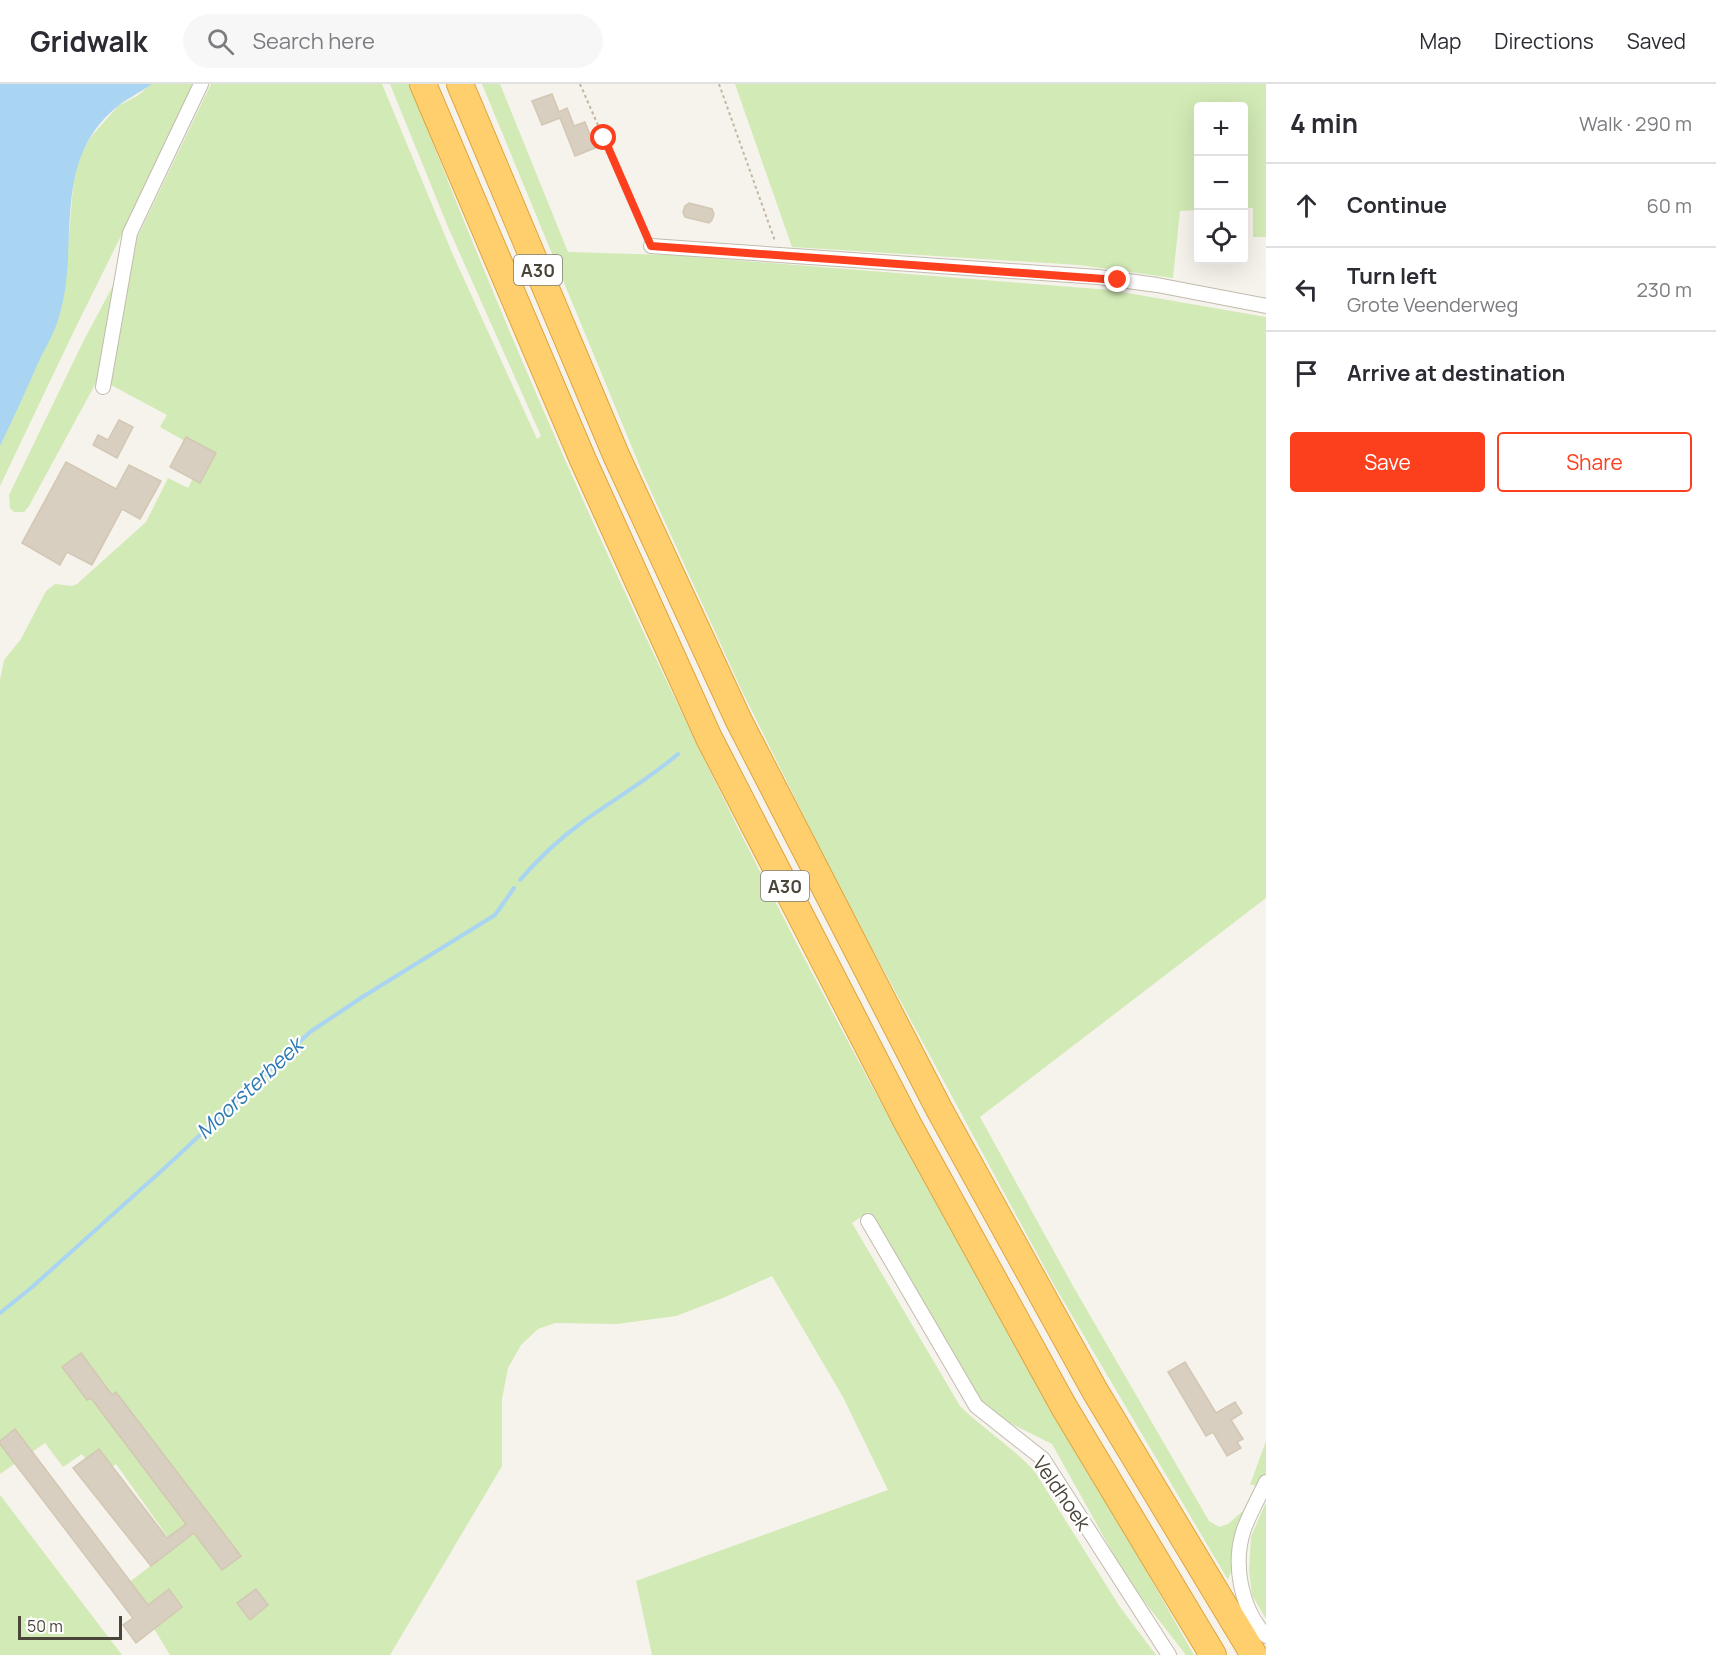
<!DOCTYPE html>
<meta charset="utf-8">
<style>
:root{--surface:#fff;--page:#f7f7f7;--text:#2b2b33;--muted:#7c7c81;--line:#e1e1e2;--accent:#fc3f1d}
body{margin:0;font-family:Manrope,sans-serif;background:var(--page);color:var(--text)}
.controls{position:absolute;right:18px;top:18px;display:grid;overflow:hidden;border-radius:6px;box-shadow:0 6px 24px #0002}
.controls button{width:54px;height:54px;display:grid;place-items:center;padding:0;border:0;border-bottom:2px solid var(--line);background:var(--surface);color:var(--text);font:30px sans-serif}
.scale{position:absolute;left:18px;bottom:15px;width:104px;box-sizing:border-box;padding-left:6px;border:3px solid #4b4439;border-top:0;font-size:16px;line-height:21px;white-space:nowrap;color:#4b4439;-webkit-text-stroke:4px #fff;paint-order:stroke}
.stop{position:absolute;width:18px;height:18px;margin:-14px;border:4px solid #fc3f1d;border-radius:50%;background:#fff}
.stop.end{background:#fc3f1d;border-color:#fff;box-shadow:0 2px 6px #0008}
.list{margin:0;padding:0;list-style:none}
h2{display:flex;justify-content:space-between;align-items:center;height:78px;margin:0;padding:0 24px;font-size:26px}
h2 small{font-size:20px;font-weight:400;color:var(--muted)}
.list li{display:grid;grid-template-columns:39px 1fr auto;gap:18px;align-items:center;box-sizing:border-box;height:84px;padding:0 24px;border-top:2px solid var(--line)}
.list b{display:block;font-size:22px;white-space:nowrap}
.list p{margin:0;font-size:20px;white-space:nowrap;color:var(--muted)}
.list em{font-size:20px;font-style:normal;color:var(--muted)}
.actions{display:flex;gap:12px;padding:18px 24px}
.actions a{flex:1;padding:14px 0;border:2px solid var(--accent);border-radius:6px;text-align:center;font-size:21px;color:var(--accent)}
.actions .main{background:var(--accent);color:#fff}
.icon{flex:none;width:33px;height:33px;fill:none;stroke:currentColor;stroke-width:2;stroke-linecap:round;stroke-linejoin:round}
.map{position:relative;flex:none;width:1266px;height:1571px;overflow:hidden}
header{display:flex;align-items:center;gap:36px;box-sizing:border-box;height:84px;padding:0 30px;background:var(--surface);border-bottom:2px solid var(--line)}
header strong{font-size:28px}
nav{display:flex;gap:33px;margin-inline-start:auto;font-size:21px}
.search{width:420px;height:54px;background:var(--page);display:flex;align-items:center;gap:15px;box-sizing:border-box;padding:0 21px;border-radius:33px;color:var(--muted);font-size:22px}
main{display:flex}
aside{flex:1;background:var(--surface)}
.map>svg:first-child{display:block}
</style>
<header>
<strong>Gridwalk</strong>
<div class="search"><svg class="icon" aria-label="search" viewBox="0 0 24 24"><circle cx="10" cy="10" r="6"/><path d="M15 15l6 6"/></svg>Search here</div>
<nav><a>Map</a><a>Directions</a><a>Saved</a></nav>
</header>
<main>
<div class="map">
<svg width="1266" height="1571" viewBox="0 0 1266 1571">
<rect width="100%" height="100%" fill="#f6f3ec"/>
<g fill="#d2eab5">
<polygon points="152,0 196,0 73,249 0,402 0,362 59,233 64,210 73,103 79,74 90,54 118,22 137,12"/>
<path d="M211,0H382L453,171L537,355L541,352L448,143L390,0H410C544,349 703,690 881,1019L1194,1571H1186L1129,1498L1052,1360L1012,1340L986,1322L970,1305L868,1128L852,1139L960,1322C984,1346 1013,1363 1035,1388L1120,1523L1156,1571H652L636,1497L888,1406L843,1313L772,1192L723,1214L676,1232L617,1240L555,1239L538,1245L521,1261L508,1284L502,1315V1382L390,1571H170L127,1500L175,1463L116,1380L98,1393L82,1370L63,1383L45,1359L0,1390V596L4,576L21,555L46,507L55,500L72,502L77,500L146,438L168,394L188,404L206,369L160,343L167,331L111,301L137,154Z"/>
<polygon points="482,0 500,0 568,168 670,171 1110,206 1266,233 1266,814 980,1033 1073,1202 1209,1437 1219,1443 1228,1440 1244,1426 1234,1459 1234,1479 1228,1496 1054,1201 842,809 742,607 643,390"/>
<polygon points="735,0 1266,0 1266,153 1253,153 1253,124 1244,124 1244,22 1198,22 1198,126 1180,127 1173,194 1079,181 792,163"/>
<polygon points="117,194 98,295 29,422 24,428 14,428 10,424 9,411 83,258"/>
<polygon points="1266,1357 1266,1389 1261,1401 1250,1401"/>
<polygon points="0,1411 122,1571 0,1571"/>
<polygon points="1266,1418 1266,1535 1252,1511 1249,1486 1251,1453"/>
</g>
<path fill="#a9d4f2" d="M0,0H152C141,8 128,14 118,22C49,77 81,162 59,233C55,247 47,261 40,275C27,304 14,333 0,362Z"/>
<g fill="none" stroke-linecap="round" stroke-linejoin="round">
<g stroke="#a9d4f2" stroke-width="4">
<path d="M520,796C539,774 560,754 584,737C616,714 649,695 678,670"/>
<polyline points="0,1229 31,1204 169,1080 310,948 364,912 495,831 514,804"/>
</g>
</g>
<g fill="#d8cfc1" stroke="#d3c7b4" stroke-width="1.5">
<polygon points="552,10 559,28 567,24 574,42 585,38 595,64 575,72 560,34 542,41 532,17"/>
<polygon points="689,119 712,125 714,130 712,136 709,139 685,133 683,128 685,122"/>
<polygon points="119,336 133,343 117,374 93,361 98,351 108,356"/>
<polygon points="186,353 216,369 200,399 170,383"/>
<polygon points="66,378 116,405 129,381 161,397 140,435 122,425 92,481 67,468 60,481 22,459"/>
<polygon points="81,1269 112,1311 116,1308 241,1472 222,1486 194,1449 151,1482 73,1384 99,1365 167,1454 186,1440 91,1314 87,1316 62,1283"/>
<polygon points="1185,1278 1216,1329 1235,1318 1242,1329 1231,1336 1243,1355 1237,1358 1241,1364 1227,1372 1213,1348 1206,1352 1168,1288"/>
<polygon points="15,1345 148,1521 169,1505 182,1523 136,1559 123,1541 133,1534 0,1360 0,1357"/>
<polygon points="256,1505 268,1521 250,1536 237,1519"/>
</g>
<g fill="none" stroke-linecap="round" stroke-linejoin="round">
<defs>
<g id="minor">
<polyline points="651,162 1098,193 1157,201 1266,222"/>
<polyline points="103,303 130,149 201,0"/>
<polyline points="868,1137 976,1322 1043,1375 1169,1571"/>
<path d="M1266,1398C1259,1413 1250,1429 1244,1445C1232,1480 1241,1525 1266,1552"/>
</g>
<g id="motorway">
<polyline points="423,0 583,376 709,654 908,1040 1064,1323 1213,1571"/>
<polyline points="460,0 616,371 739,637 939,1025 1095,1307 1254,1571"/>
</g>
</defs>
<use href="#minor" stroke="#c2bbae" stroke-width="16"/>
<use href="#motorway" stroke="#e0a43c" stroke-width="28"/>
<g stroke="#c4b79f" stroke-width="2" stroke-dasharray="3 3" stroke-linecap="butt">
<polyline points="580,0 646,151"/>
<polyline points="719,0 775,157"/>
</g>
<use href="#minor" stroke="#fff" stroke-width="14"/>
<use href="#motorway" stroke="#ffcf6e" stroke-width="26"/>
</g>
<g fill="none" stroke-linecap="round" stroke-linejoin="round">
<polyline stroke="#fc3f1d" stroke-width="8" points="604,54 651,162 1118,196"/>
</g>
<g text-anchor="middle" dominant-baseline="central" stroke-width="4.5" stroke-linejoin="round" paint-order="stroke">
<g fill="#fff" stroke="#817c74" stroke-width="1.5">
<rect x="514" y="171" width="48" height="30" rx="4.5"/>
<rect x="761" y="787" width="48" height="30" rx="4.5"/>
</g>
<g font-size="18" font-weight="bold" fill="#4b4439">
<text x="538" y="186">A30</text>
<text x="785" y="802">A30</text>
</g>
<g font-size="20" fill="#4b4439" stroke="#fff">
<text transform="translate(1062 1409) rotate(55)">Veldhoek</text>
</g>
<g font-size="21" font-style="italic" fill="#2e7ab2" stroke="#fff">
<text transform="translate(249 1004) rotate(-43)">Moorsterbeek</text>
</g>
</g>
</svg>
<div class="controls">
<button>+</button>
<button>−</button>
<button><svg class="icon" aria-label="locate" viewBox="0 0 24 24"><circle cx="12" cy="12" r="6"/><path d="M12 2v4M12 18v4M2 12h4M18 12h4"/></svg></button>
</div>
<div class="scale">50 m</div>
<div class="stop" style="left:604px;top:54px"></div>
<div class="stop end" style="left:1118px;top:196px"></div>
</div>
<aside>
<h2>4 min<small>Walk · 290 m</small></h2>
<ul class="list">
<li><svg class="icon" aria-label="ahead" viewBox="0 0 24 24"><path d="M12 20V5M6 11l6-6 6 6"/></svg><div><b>Continue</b></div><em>60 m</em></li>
<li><svg class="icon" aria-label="left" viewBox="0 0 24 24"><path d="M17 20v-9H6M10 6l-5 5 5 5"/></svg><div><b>Turn left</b><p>Grote Veenderweg</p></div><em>230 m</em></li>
<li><svg class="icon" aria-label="arrive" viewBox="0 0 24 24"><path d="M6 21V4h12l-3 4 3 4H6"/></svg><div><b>Arrive at destination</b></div></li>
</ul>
<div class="actions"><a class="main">Save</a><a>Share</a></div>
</aside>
</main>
